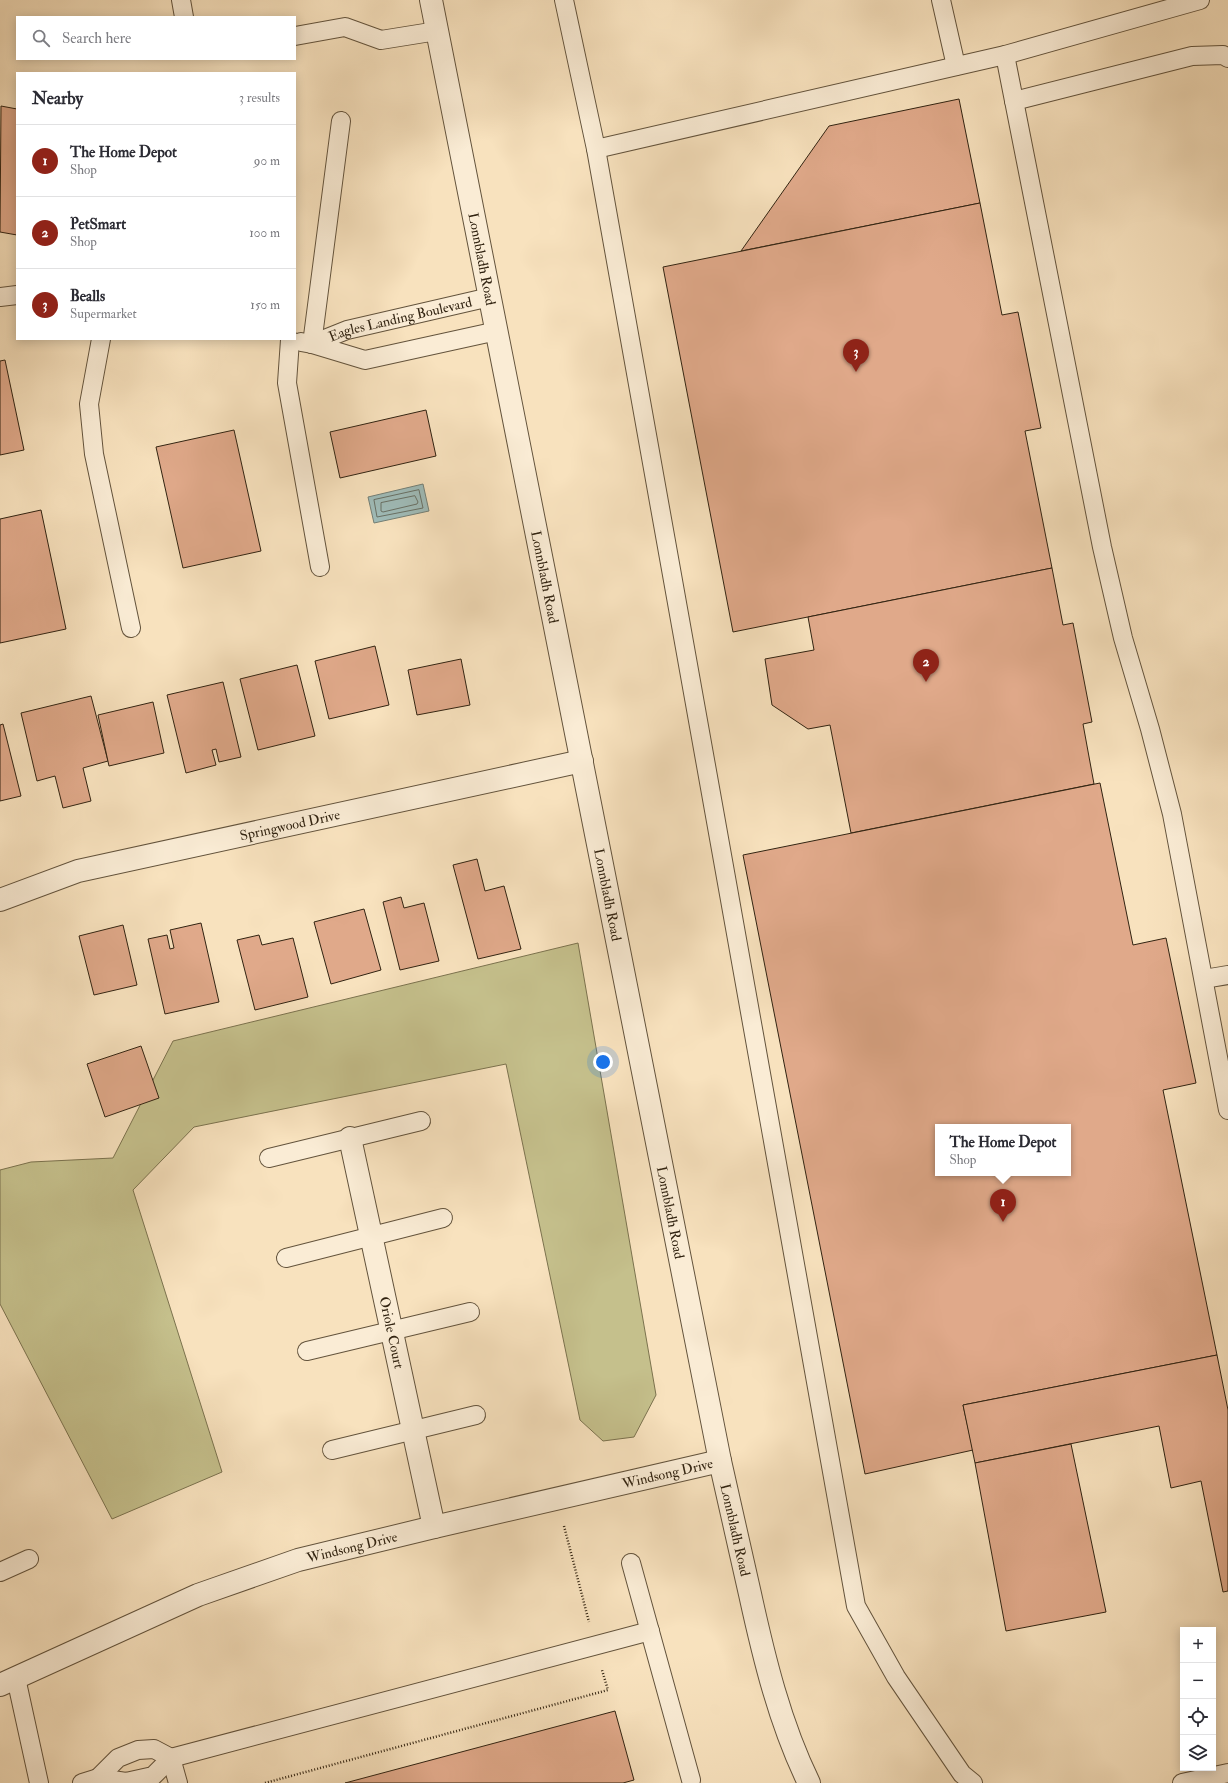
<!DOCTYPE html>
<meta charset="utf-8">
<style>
:root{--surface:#fff;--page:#f2f2f3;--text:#2b2b33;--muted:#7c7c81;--line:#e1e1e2;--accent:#8f2418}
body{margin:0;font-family:"IM FELL Double Pica",serif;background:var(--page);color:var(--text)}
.controls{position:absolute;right:12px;bottom:12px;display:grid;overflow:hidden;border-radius:0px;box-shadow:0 2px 10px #0003}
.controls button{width:36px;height:36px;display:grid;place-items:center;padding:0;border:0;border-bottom:1px solid var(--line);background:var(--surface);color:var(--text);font:20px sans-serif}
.you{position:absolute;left:603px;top:1062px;width:14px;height:14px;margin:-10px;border:3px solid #fff;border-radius:50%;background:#1a73e8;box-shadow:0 0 0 6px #1a73e833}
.badge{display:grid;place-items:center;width:26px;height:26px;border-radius:50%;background:var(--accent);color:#fff;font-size:13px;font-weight:700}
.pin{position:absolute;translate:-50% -33px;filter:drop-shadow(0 1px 2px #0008)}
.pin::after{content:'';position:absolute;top:21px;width:14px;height:12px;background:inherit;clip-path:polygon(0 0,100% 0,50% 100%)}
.popup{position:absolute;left:935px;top:1124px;width:136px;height:52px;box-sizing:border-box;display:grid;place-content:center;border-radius:0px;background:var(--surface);filter:drop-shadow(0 1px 3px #0005);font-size:13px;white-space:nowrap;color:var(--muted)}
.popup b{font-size:15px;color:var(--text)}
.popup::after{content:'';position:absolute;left:50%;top:100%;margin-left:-8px;border:8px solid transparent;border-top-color:var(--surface)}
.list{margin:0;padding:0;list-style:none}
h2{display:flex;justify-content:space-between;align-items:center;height:52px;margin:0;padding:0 16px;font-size:17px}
h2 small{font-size:13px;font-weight:400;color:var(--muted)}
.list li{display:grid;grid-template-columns:26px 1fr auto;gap:12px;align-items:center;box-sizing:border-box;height:72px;padding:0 16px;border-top:1px solid var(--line)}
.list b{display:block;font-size:15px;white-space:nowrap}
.list p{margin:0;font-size:13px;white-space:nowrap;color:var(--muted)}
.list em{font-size:13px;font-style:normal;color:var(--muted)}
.icon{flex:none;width:22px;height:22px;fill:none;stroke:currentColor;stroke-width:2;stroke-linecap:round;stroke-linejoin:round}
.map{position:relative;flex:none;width:1228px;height:1783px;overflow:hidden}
.search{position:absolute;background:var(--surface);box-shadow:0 2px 10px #0003;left:16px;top:16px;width:280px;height:44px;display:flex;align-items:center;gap:10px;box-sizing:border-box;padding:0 14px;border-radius:0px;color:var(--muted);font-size:15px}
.panel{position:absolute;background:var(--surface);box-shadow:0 2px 10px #0003;left:16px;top:72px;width:280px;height:268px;border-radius:0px}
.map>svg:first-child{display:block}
</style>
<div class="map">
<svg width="1228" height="1783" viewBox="0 0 1228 1783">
<rect width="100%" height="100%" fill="#f8e2be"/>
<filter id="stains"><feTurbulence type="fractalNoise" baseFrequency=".005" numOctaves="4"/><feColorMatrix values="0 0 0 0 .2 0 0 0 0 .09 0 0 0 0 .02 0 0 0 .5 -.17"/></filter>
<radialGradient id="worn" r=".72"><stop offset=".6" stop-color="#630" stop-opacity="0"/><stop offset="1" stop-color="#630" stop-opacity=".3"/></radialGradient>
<polygon fill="#c5c08c" stroke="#7b724e" points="578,943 656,1395 634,1437 603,1441 580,1420 506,1064 194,1127 133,1190 222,1472 112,1519 0,1304 0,1170 31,1162 113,1158 173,1041"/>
<polygon fill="#9fbcb9" stroke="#737f76" points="423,484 429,511 374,523 368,497"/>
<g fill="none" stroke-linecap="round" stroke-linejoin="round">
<g stroke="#687065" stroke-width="1">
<polygon points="419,490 423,508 377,517 374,500"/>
<polygon points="415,496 418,502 417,504 383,512 381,511 381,503"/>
</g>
</g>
<g fill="#e0a98a" stroke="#312311" fill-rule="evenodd">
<polygon points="959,99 980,203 741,251 829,126"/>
<polygon points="1,106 17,109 17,235 0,232"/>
<polygon points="980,203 1002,315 1018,312 1041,428 1025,431 1052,568 733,632 663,267"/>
<polygon points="5,360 24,450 0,455 0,361"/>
<polygon points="426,410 436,456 340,478 330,432"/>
<polygon points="234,430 261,551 183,568 156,447"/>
<polygon points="41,510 66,629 0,643 0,519"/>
<polygon points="1052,568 1063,625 1073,623 1092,722 1083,724 1094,784 851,833 830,725 808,729 772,705 765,659 814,650 808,617"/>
<polygon points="375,646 389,705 329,719 315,661"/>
<polygon points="461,659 470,705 417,715 408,670"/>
<polygon points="297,665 315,736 258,750 240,679"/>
<polygon points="223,682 241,757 219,762 216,749 212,750 216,765 186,773 167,695"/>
<polygon points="91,696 108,761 83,768 91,801 63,808 55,776 37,781 21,713"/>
<polygon points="153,702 164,753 109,766 98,715"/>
<polygon points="3,724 21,796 0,801 0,725"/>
<path d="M1100,783L1133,945L1166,938L1196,1083L1163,1090L1217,1355L963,1405L973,1450L865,1474L743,855ZM938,1127H1068V1173H938Z"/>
<polygon points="477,859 485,891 504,886 521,949 478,959 453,865"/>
<polygon points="401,897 404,908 424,903 439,961 400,970 383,902"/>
<polygon points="364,909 381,970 331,984 314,922"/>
<polygon points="201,923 219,1002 165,1014 148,939 167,935 170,949 174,948 170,930"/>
<polygon points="123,925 137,985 94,995 79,936"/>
<polygon points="259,935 262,945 293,938 308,997 255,1010 237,940"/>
<polygon points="141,1046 159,1098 105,1117 87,1064"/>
<polygon points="1217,1355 1228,1410 1228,1591 1223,1592 1201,1481 1171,1488 1159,1426 975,1463 963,1405"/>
<polygon points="1071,1444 1106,1612 1006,1631 975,1463"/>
<polygon points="615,1711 634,1780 623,1783 345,1783"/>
</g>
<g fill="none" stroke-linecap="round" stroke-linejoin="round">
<defs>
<g id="lane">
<polyline points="181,0 184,17"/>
<polyline points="564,0 596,149 856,1606 896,1677 962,1774 973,1783"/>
<polyline points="941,0 956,66"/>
<polyline points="295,36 345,27 381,40 437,31"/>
<polyline points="1005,55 1102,547 1123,638 1150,729 1172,814 1228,1110"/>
<polyline points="1014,101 1192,56 1223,55 1228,58"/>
<polyline points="596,149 1005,55 1200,0"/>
<polyline points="0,297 17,295"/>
<polyline points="101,339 89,404 94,454 131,628"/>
<polyline points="290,340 287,383 320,567"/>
<polyline points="301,342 312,344 365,360 497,331"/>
<polyline points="312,344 341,121"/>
<path id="s1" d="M312,344L347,330L490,297"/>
<polyline points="1204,979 1228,975"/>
<polyline points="269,1158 421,1121"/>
<polyline points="286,1258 443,1218"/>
<polyline points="307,1351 470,1312"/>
<polyline points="332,1450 476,1415"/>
<polyline points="631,1563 691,1780"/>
<polyline points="0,1572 29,1559"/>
<polyline points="16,1678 39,1783"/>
<polyline points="98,1778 118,1758 138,1750 154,1749 171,1758 178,1783"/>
<polyline points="82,1783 98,1778 126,1782 153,1776 171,1758 650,1631"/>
<polyline points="1182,1783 1228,1773"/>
</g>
<g id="street">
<path id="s2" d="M431,0L720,1461C730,1505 740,1550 750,1594C764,1658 780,1724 809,1783"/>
<path id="s3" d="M0,900L78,871L582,761"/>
<path id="s4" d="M350,1138L434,1527"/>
<path id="s5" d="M0,1685L198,1595L298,1560L434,1527L720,1461"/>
</g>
</defs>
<use href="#lane" stroke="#63533c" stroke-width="20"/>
<use href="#street" stroke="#63533c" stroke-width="24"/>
<g stroke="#312311" stroke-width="2.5" stroke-dasharray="1 2" stroke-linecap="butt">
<polyline points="564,1526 589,1622"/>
<polyline points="265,1783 608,1690 602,1670"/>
</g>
<use href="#lane" stroke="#faecd5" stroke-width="18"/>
<use href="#street" stroke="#faecd5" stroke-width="22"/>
</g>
<g text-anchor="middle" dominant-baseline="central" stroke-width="3.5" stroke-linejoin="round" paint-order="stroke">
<g font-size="14" fill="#312311" stroke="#faecd5">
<text stroke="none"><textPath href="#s2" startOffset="264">Lonnbladh Road</textPath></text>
<text stroke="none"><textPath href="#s1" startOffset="92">Eagles Landing Boulevard</textPath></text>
<text stroke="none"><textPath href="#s2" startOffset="588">Lonnbladh Road</textPath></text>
<text stroke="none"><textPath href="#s3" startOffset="300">Springwood Drive</textPath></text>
<text stroke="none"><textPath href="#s2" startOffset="912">Lonnbladh Road</textPath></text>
<text stroke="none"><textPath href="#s2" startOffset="1236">Lonnbladh Road</textPath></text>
<text stroke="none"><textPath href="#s4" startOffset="199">Oriole Court</textPath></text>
<text stroke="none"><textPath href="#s5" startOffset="703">Windsong Drive</textPath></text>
<text stroke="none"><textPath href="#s2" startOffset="1560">Lonnbladh Road</textPath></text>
<text stroke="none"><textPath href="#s5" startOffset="379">Windsong Drive</textPath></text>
</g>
</g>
<rect width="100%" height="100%" filter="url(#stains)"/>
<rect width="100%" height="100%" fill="url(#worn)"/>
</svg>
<div class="controls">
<button>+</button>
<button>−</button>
<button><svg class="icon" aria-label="locate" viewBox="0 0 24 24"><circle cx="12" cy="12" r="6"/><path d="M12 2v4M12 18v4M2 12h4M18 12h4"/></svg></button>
<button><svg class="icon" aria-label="layers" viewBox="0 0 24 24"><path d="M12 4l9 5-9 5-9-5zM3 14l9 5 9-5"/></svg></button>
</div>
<div class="you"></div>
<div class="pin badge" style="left:1003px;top:1222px">1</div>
<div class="popup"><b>The Home Depot</b>Shop</div>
<div class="pin badge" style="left:926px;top:682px">2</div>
<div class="pin badge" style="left:856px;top:372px">3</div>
<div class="search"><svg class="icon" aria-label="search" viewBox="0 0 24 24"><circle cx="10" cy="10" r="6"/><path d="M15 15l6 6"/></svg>Search here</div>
<section class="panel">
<h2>Nearby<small>3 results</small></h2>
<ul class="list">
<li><span class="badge">1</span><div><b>The Home Depot</b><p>Shop</p></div><em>90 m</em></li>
<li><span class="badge">2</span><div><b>PetSmart</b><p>Shop</p></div><em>100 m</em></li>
<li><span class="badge">3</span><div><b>Bealls</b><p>Supermarket</p></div><em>150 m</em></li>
</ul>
</section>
</div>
